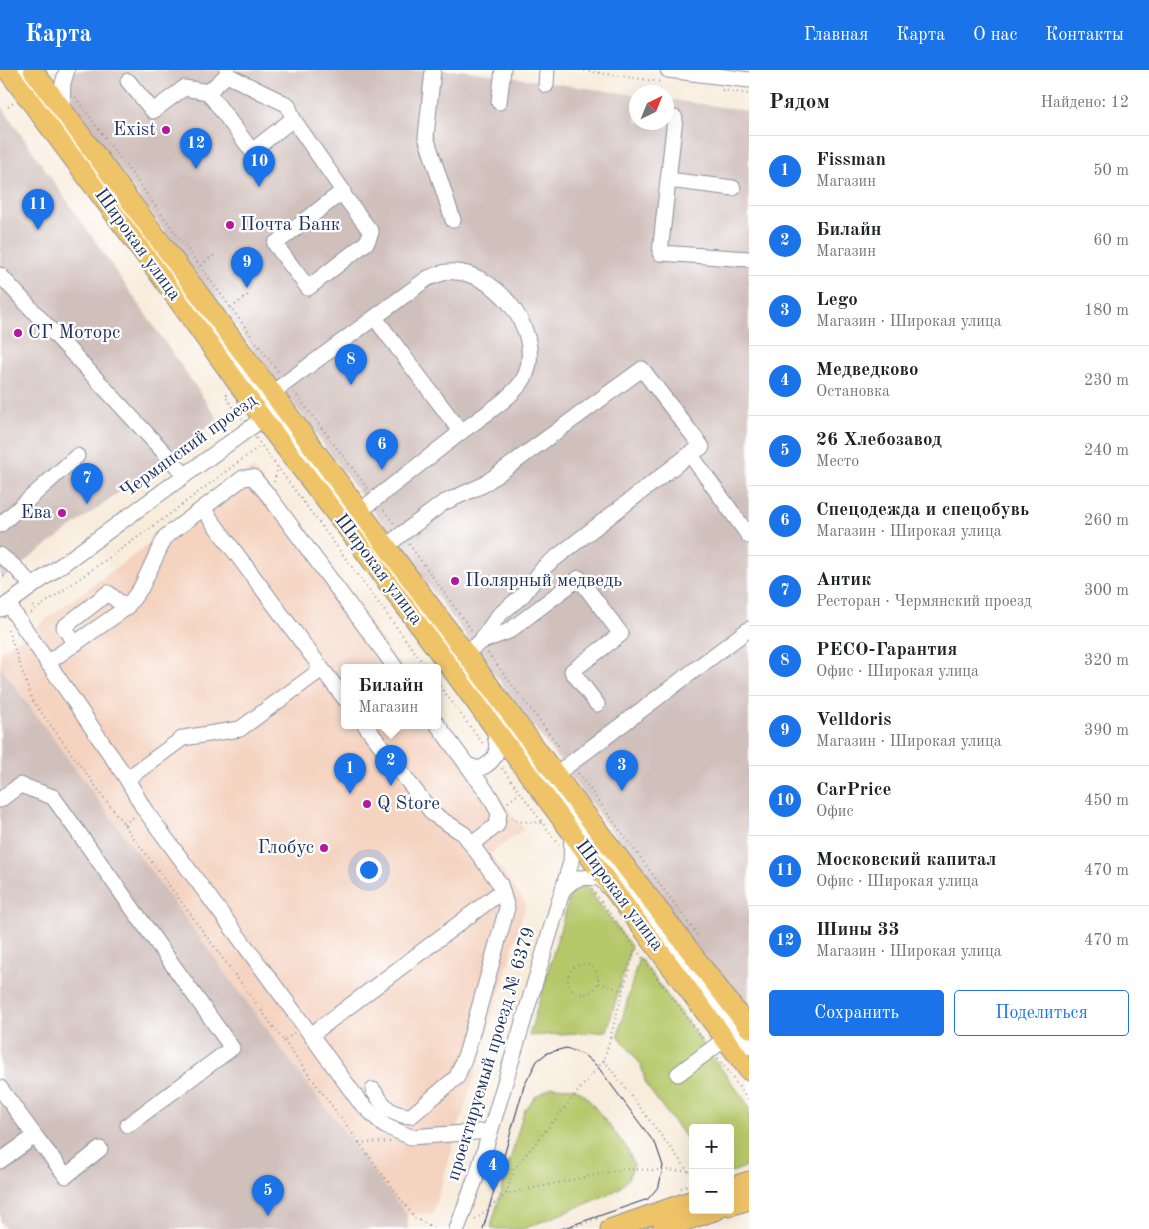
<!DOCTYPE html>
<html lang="ru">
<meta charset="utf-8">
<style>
:root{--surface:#fff;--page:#f2f2f2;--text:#202124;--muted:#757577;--line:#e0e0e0;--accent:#1a73e8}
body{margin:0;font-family:"Old Standard TT",serif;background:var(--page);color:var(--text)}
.controls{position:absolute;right:15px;bottom:15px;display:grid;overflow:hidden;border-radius:5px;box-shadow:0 5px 20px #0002}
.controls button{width:45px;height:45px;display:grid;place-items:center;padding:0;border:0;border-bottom:1px solid var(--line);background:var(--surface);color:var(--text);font:25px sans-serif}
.compass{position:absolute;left:629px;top:15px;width:45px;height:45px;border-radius:50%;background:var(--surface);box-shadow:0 5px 20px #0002;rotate:43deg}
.you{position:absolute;left:368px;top:799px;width:18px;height:18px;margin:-12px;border:4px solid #fff;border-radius:50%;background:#1a73e8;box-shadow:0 0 0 8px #1a73e833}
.badge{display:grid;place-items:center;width:32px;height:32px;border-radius:50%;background:var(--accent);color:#fff;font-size:16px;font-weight:700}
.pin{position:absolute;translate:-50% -41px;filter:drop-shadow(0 1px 2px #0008)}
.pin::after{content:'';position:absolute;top:26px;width:18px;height:15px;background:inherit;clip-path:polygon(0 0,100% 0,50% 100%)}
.popup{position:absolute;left:341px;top:594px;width:100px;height:65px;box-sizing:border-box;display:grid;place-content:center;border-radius:5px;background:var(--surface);filter:drop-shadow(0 1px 4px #0005);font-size:16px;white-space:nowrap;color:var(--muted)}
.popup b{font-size:19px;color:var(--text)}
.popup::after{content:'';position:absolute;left:50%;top:100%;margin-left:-10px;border:10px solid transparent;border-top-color:var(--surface)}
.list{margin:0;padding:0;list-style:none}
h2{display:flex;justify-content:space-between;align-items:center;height:65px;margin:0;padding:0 20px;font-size:21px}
h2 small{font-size:16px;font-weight:400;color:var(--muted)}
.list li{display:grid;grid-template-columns:32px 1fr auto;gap:15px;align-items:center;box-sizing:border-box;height:70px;padding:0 20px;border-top:1px solid var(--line)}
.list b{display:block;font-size:19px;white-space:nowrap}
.list p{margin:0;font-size:16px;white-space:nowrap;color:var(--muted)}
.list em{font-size:16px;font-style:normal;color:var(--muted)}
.actions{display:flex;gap:10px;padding:15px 20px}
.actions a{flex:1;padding:11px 0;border:1px solid var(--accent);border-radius:5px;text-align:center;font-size:18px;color:var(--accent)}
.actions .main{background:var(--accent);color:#fff}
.map{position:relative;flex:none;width:749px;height:1159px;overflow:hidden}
header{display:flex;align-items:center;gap:30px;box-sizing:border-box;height:70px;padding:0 25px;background:var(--accent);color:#fff}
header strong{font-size:24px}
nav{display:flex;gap:28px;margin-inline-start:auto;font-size:18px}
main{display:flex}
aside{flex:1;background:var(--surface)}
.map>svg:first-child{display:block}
</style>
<header>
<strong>Карта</strong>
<nav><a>Главная</a><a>Карта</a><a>О нас</a><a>Контакты</a></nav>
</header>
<main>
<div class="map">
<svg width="749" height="1159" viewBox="0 0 749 1159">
<rect width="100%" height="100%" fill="#fff"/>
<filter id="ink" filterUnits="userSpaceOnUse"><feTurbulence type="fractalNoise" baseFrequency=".02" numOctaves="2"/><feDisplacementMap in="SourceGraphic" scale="10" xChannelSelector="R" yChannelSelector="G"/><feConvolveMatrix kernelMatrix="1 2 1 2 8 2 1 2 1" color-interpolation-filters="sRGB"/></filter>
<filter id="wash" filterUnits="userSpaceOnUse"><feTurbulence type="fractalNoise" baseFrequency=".0096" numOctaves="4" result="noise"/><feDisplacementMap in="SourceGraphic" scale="20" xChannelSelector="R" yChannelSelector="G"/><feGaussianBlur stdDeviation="1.12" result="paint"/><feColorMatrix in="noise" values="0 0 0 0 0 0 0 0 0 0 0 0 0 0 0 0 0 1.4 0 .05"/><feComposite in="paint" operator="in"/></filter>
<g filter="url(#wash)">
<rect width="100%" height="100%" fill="#f8ecdb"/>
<polygon fill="#f4d3c0" points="253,398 402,597 345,597 345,655 437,655 437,644 524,759 490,784 526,834 433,1143 407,1145 297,1000 0,596 0,583"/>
<g fill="#d0c0bc">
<polygon points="75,0 461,0 636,25 636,52 666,52 667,29 749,41 749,948 552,681 74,40 69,28 68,15"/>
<polygon points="0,34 218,349 0,510"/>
<polygon points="0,596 297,1000 407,1145 408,1159 6,1159 0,1151"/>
</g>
<g fill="#b7c86b" stroke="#697c64">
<polygon points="577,816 586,816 631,876 607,961 529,966 571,823"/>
<polygon points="639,887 749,1036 749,1095 730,1103 730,1058 693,1058 693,1078 646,1015 641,995 618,965"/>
<polygon points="552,1017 574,1018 585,1025 627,1078 634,1095 628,1109 619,1119 591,1132 523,1159 492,1159 492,1153 524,1041 536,1026"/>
</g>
</g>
<g filter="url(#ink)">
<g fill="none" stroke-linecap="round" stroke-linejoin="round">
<defs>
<g id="minor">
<polyline points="19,0 685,897 749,977"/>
<polyline points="227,0 227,5 288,35 293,49 343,121 275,174 308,218 367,172 371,162 342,123"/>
<polyline points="433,0 426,67 453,150"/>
<polyline points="668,0 749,10"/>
<polyline points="227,5 208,22 252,81 293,49"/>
<polyline points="128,11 153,41 184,18 208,22"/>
<polyline points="546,15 547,0"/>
<polyline points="499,32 503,0"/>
<polyline points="62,39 63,13 67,0"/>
<polyline points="675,48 660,183 749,189"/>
<polyline points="668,110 733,118"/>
<polyline points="0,205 185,405"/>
<path d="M272,323L428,208C434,206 441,203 447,202C494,198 543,259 526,304C519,324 478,349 461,362"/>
<polyline points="203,439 322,599"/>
<polyline points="360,441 461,362 375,248"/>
<polyline points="0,455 77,386"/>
<polyline points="386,476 443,433 483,415 642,299 702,377 690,384 749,466"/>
<polyline points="0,485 16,498 32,516"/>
<polyline points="8,534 127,709 183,668 240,659 322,599 345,629"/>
<polyline points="1,539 272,342"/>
<polyline points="480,572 509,561 579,508 621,564 572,601 597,634"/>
<polyline points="75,574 64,557 108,523 126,538"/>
<polyline points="466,583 480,572 498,546 523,525 544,497 690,384"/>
<polyline points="47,593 126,538 141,518 165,467 243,408 253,407 269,426 395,597"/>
<polyline points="437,654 489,725 499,743 497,755 472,774"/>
<path d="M365,655L433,744L464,764L500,814L507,838L467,981L457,1007L411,1046C389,1045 385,1037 373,1020"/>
<path d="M467,695L479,699C500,690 499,677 493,657"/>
<polyline points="127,709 144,739 311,965"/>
<polyline points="547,711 749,559"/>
<polyline points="0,730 20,715 53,727 232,978 128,1055"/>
<path d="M563,820C576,806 581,807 600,808L610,819"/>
<polyline points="678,1004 725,969"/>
<polyline points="0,1018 35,1066 0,1091"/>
<polyline points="490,1061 411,1067 385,1056 359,1031 311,965 502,821"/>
<polyline points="35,1066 66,1106 100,1079"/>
<polyline points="457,1159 479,1099 571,792 572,764"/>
</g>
<g id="major">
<polyline points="7,0 156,200 263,349 365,482 621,830 749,1001"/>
<polyline points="33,0 556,705 749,958"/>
<polyline points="730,1117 749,1111"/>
<polyline points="730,1136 749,1130"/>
<polyline points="610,1159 693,1130"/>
<polyline points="662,1159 717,1140"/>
</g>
</defs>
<use href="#minor" stroke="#8a8e9c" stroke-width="17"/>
<use href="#major" stroke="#8a8e9c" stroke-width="21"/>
<g stroke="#8a8e9c" stroke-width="2" stroke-dasharray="1 4" stroke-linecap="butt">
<polyline points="579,0 662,12"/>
<polyline points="722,20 749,24"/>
<polyline points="75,27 279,303"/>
<polyline points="8,37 14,32"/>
<polyline points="201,195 217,183"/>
<polyline points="231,238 248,225"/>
<polyline points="294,322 369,420"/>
<polyline points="227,325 225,326 242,349"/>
<polyline points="256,368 426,597"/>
<polyline points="274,412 278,397"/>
<polyline points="384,440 394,454"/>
<polyline points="409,474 472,561"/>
<polyline points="0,510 5,505"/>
<polyline points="33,536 36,540"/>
<polyline points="31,543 159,452 261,375"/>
<polyline points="8,560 32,630 284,971 294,963"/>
<polyline points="488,583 564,683"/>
<polyline points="437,612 484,675"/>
<polyline points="502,698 559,775"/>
<polyline points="578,703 698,866"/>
<polyline points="508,732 520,723"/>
<polyline points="512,748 515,751 542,753"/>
<polyline points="124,754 134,747"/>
<polyline points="592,819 635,878"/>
<circle cx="583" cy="909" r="15"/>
<polyline points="599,913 623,921"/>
<polyline points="284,971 415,1148 436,1159"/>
<polyline points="718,988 749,1031"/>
<polyline points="604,990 688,1101 693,1103"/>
<polyline points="359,1073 390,1072"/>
<polyline points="491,1099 513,1099"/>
<polyline points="688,1101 623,1099 506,1124 514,1099 604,990 635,878 704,970"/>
<polyline points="681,1118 693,1113"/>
<polyline points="475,1150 506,1124"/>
<polyline points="568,1159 601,1147"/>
</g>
<use href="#minor" stroke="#fff" stroke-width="15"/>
<use href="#major" stroke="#efc469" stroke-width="19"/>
<polyline stroke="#1b2f5e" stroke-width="1" points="483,1159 524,1016 537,991 547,983 566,978 584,985 598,997 656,1075 663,1096 659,1116 648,1129 561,1159"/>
</g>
</g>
<g fill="#b5179e" stroke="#fff" stroke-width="2">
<circle cx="166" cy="60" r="5"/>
<circle cx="230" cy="155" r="5"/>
<circle cx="18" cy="263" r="5"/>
<circle cx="62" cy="443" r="5"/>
<circle cx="455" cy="511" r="5"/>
<circle cx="367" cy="734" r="5"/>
<circle cx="324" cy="778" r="5"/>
</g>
<g text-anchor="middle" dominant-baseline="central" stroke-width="4.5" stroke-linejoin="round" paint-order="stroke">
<g font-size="19" fill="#1b2f5e" stroke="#fff" text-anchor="start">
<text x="156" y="60" text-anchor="end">Exist</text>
<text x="240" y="155">Почта Банк</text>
<text x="28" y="263">СГ Моторс</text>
<text x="52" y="443" text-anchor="end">Ева</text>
<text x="465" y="511">Полярный медведь</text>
<text x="377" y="734">Q Store</text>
<text x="314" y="778" text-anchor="end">Глобус</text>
</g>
<g font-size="19" fill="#1b2f5e" stroke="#fff">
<text transform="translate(137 175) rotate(54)">Широкая улица</text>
<text transform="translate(189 377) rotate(-36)">Чермянский проезд</text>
<text transform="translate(378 500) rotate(53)">Широкая улица</text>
<text transform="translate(619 826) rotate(53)">Широкая улица</text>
<text transform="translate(492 984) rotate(-73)">проектируемый проезд № 6379</text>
</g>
</g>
</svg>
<div class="controls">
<button>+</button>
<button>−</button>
</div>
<svg class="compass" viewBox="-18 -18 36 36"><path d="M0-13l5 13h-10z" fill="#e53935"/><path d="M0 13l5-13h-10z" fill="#757577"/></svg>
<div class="you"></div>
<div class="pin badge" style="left:350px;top:724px">1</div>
<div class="pin badge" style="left:391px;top:716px">2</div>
<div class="popup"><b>Билайн</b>Магазин</div>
<div class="pin badge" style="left:622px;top:721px">3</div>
<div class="pin badge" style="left:493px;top:1121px">4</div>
<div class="pin badge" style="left:268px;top:1146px">5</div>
<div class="pin badge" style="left:382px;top:400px">6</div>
<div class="pin badge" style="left:87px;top:434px">7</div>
<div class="pin badge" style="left:351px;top:315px">8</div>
<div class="pin badge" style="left:247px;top:218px">9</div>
<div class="pin badge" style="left:259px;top:117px">10</div>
<div class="pin badge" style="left:38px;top:160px">11</div>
<div class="pin badge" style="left:196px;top:99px">12</div>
</div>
<aside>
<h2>Рядом<small>Найдено: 12</small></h2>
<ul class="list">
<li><span class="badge">1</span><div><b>Fissman</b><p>Магазин</p></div><em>50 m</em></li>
<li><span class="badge">2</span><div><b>Билайн</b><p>Магазин</p></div><em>60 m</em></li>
<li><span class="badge">3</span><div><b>Lego</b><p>Магазин · Широкая улица</p></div><em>180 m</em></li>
<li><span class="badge">4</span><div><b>Медведково</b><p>Остановка</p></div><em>230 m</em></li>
<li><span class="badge">5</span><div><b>26 Хлебозавод</b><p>Место</p></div><em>240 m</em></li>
<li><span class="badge">6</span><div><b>Спецодежда и спецобувь</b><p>Магазин · Широкая улица</p></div><em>260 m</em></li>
<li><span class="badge">7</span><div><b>Антик</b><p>Ресторан · Чермянский проезд</p></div><em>300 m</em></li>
<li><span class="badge">8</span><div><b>РЕСО-Гарантия</b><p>Офис · Широкая улица</p></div><em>320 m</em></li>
<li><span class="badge">9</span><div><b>Velldoris</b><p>Магазин · Широкая улица</p></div><em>390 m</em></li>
<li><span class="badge">10</span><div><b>CarPrice</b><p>Офис</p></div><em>450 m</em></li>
<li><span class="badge">11</span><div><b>Московский капитал</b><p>Офис · Широкая улица</p></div><em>470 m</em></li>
<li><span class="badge">12</span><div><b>Шины 33</b><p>Магазин · Широкая улица</p></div><em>470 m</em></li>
</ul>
<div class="actions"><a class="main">Сохранить</a><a>Поделиться</a></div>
</aside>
</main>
